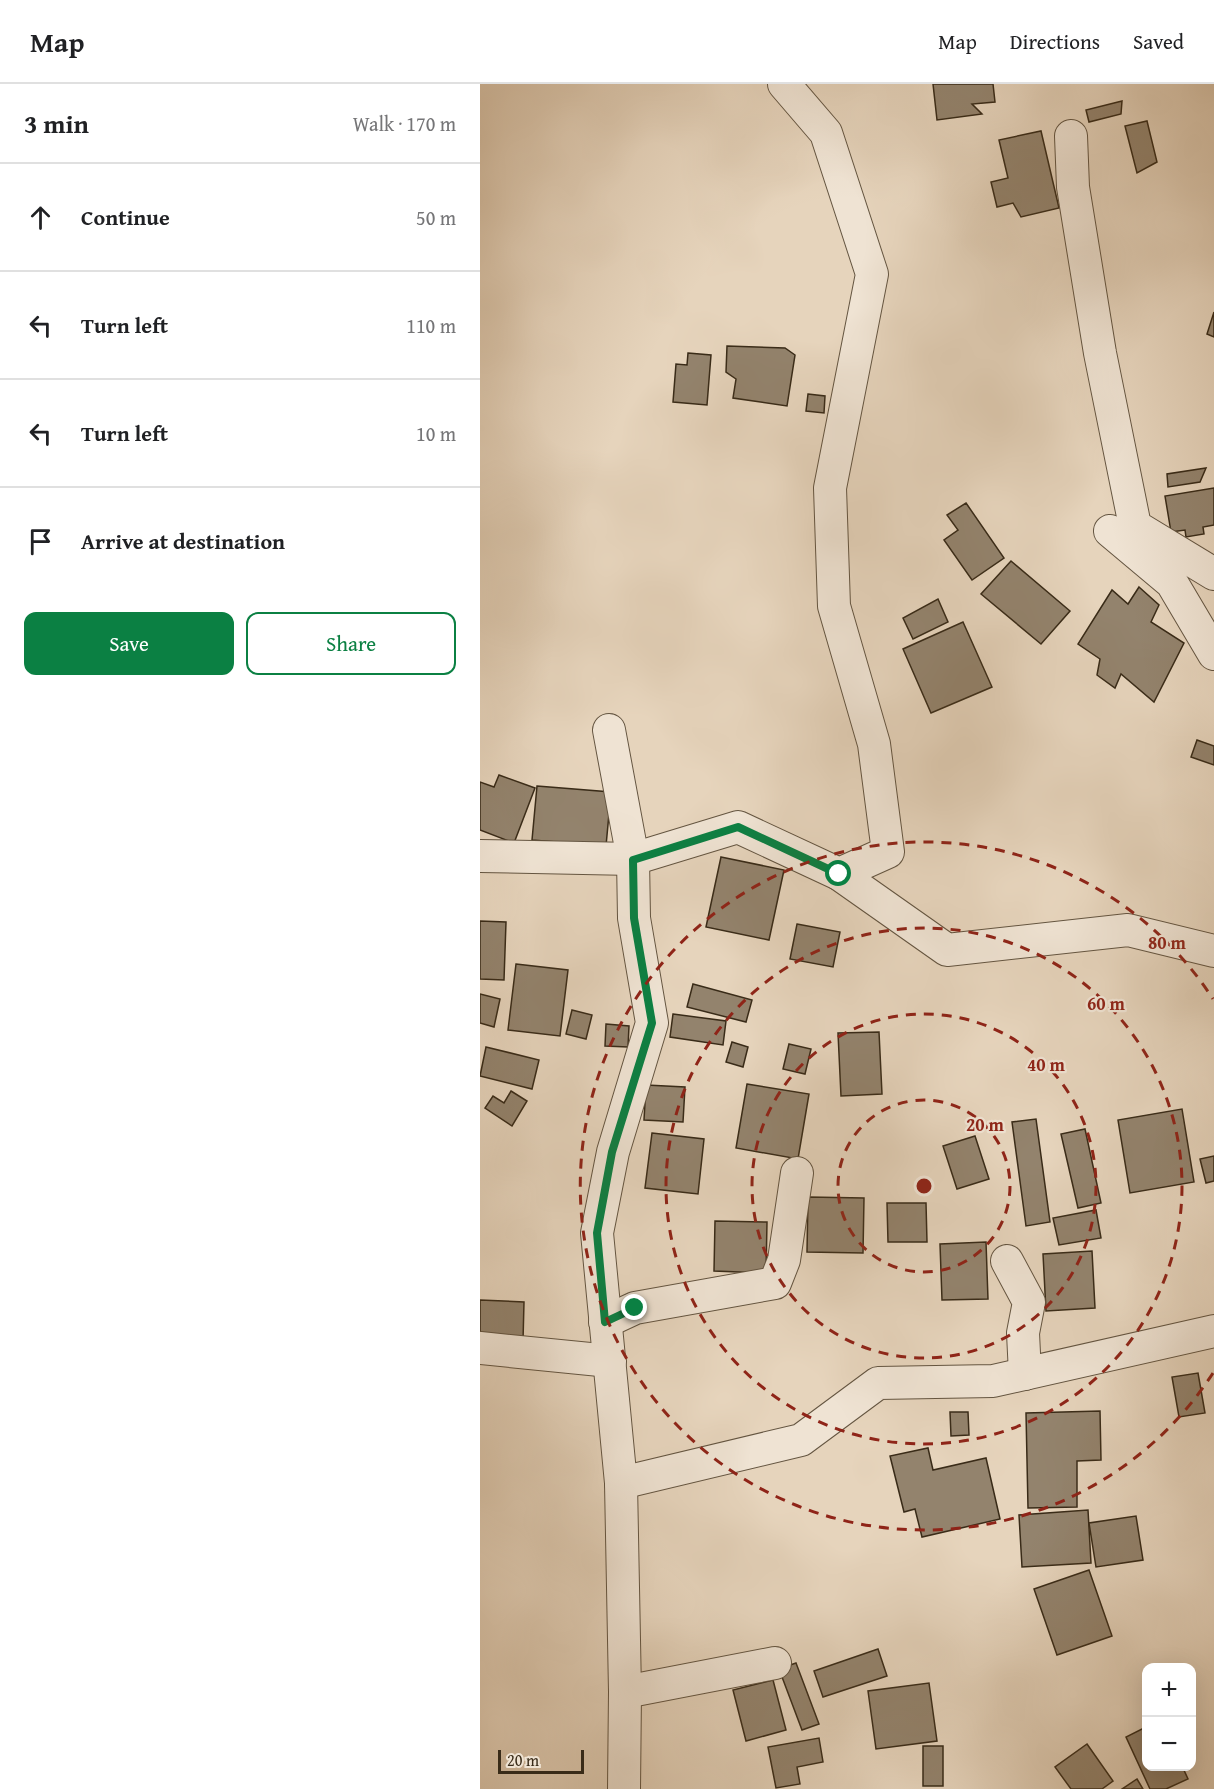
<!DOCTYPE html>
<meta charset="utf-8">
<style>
:root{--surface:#fff;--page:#f6f6f6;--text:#202124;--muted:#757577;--line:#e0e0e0;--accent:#0b8043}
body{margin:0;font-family:"Gentium Book Plus",serif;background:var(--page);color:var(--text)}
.controls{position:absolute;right:18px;bottom:18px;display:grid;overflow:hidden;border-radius:12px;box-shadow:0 6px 24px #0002}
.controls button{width:54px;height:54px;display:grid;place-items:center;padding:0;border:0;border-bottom:2px solid var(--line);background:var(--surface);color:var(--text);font:30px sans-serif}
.scale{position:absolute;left:18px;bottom:15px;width:86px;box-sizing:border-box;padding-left:6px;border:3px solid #392b18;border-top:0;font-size:16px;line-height:21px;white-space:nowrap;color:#392b18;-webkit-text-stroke:4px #efe3d3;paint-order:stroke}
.stop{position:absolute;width:18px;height:18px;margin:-14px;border:4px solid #0b8043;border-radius:50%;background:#fff}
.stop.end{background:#0b8043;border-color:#fff;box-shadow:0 2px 6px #0008}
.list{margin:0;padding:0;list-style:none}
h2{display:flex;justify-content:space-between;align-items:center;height:78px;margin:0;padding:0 24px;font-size:26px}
h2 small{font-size:20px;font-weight:400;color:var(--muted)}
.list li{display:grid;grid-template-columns:39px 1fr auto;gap:18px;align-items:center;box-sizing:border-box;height:108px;padding:0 24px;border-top:2px solid var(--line)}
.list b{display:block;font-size:22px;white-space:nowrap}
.list em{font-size:20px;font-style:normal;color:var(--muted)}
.actions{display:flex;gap:12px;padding:18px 24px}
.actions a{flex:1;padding:14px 0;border:2px solid var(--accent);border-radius:12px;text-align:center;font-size:21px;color:var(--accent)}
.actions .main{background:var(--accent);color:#fff}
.icon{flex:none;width:33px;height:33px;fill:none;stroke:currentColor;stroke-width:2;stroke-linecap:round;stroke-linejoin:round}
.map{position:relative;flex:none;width:734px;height:1705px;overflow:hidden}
header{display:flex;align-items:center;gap:36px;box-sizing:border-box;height:84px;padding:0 30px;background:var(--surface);border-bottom:2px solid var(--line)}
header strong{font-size:28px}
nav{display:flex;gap:33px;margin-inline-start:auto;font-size:21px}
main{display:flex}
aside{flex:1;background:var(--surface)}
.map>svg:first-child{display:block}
</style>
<header>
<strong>Map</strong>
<nav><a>Map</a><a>Directions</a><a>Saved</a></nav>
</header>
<main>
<aside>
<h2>3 min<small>Walk · 170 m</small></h2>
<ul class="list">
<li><svg class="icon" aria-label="ahead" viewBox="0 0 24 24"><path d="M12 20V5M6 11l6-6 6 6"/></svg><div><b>Continue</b></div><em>50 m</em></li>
<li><svg class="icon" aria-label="left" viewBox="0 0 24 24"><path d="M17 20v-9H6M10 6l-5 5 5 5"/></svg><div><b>Turn left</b></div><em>110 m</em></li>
<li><svg class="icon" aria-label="left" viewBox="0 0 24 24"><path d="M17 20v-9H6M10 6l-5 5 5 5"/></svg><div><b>Turn left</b></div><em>10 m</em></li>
<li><svg class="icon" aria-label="arrive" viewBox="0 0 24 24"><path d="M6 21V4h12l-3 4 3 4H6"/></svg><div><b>Arrive at destination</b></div></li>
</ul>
<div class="actions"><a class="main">Save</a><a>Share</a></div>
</aside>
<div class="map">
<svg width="734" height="1705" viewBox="0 0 734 1705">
<rect width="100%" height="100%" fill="#e6d4bc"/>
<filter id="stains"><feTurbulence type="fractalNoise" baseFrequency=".00333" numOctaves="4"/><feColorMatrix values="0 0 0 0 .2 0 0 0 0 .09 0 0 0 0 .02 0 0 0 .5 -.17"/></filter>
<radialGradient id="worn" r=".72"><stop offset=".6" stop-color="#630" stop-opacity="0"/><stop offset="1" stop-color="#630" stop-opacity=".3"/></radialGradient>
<g fill="#93836d" stroke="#392b18" stroke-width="1.5">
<polygon points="453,0 513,0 515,18 492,20 502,30 457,36"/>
<polygon points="642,17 641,30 609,38 606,26"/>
<polygon points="667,37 677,78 657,89 645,42"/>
<polygon points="561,47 579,124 541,133 533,119 517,123 511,98 528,94 519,56"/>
<polygon points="734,228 734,253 727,250"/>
<polygon points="247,262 305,264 315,271 307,322 253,314 256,295 246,288"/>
<polygon points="208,269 231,271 227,321 193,318 196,280 207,281"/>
<polygon points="328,310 345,312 344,329 326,327"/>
<polygon points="726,384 720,398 688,403 687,390"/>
<polygon points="734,404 734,441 723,443 724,450 706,453 705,446 691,448 685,412"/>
<polygon points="486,419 524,474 492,496 464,456 478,446 467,431"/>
<polygon points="531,477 590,527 561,560 501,510"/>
<polygon points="659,503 679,521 671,538 704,559 674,618 641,590 635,604 617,591 620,575 598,560 632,506 648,520"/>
<polygon points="458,515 468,538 433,555 423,534"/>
<polygon points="483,538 512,603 451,629 423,565"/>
<polygon points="717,656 734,662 734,681 711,673"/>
<polygon points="19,691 55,704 34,759 0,746 0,698 14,703"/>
<polygon points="57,702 131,708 126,762 52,756"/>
<polygon points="241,773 304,786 289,856 226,843"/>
<polygon points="0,837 26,838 24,896 0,895"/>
<polygon points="317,840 360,848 353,883 310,875"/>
<polygon points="36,880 88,886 80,952 28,946"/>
<polygon points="213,900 272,916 266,938 207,923"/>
<polygon points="0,910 20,915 14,943 0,939"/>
<polygon points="92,926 112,931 106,955 86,950"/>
<polygon points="193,930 246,937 243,961 190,953"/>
<polygon points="126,940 149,942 148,963 125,962"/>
<polygon points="399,948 402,1010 361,1012 358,949"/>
<polygon points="252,958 268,963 263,983 246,978"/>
<polygon points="309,960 331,965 325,990 303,985"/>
<polygon points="6,963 59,976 52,1005 0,992"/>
<polygon points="267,1000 329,1010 318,1075 256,1064"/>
<polygon points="166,1001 205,1003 203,1038 164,1036"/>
<polygon points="31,1007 47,1017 32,1042 5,1024 13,1012 24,1019"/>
<polygon points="702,1025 714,1098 650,1109 638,1036"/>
<polygon points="556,1035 570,1138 546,1142 532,1038"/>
<polygon points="605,1045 621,1119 598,1124 581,1050"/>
<polygon points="172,1049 224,1055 218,1110 165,1104"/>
<polygon points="495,1052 509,1095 477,1105 463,1062"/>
<polygon points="734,1072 734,1097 726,1099 720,1075"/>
<polygon points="328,1113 384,1114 383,1169 327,1168"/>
<polygon points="407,1119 446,1119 447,1158 408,1158"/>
<polygon points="616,1126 621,1154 579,1161 573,1134"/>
<polygon points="235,1137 287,1138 286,1189 234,1187"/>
<polygon points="506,1158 508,1215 462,1216 460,1160"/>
<polygon points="612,1167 615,1224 566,1227 563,1170"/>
<polygon points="0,1216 44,1218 43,1257 0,1256"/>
<polygon points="718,1289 725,1329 699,1333 692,1293"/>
<polygon points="620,1327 621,1376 597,1377 597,1423 548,1424 546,1329"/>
<polygon points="470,1328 488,1328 489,1351 471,1352"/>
<polygon points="448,1364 453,1386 506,1374 520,1435 442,1453 435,1425 424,1428 410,1372"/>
<polygon points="608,1426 611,1479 542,1483 539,1431"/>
<polygon points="656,1432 663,1476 616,1483 609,1439"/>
<polygon points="609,1486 632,1552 577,1571 554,1505"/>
<polygon points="398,1565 407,1592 343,1613 334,1587"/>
<polygon points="316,1579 339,1640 322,1646 299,1585"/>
<polygon points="293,1596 306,1646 266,1657 253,1606"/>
<polygon points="449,1599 457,1657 396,1665 388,1607"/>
<polygon points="666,1643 666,1682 702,1682 708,1695 686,1705 670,1705 646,1653"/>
<polygon points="339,1654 343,1678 317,1683 320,1700 296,1704 288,1663"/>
<polygon points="607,1660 633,1697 622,1705 591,1705 575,1683"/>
<rect x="443" y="1662" width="20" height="40"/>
<polygon points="657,1695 663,1705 642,1705"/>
</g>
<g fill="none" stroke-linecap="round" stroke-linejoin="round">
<defs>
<g id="minor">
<polyline points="591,52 593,103 620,269 655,442 734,490"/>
<polyline points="630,447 692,499 734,570"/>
<polyline points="129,646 153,775 154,834 172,939 133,1068 117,1149 141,1399 145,1608 144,1705"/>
<polyline points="0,772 153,775 258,743 359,790 408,768 394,660 354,522 350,404 392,190 346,49 304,0"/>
<polyline points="359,790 467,866 648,846 734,867"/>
<polyline points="527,1177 549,1218 543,1249 545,1290"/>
<polyline points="125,1238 155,1224 295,1199 304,1176 317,1089"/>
<polyline points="0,1264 130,1277"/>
<polyline points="141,1399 321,1356 398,1299 513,1297 734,1247"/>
<polyline points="145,1608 295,1579"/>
</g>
</defs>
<use href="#minor" stroke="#645541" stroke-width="34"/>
<use href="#minor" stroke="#efe3d3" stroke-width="32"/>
</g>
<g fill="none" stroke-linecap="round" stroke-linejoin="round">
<polyline stroke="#0b8043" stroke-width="8" points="155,1224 125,1238 117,1149 132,1068 172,939 154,834 153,776 258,743 359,790"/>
</g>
<g fill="none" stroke="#8f2418" stroke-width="3" stroke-dasharray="10 8">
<circle cx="444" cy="1102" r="86"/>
<circle cx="444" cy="1102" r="172"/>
<circle cx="444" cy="1102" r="258"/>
<path d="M733 1289A344 344 0 1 1 733 915"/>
</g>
<circle cx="444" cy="1102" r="9" fill="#8f2418" stroke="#efe3d3" stroke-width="3"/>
<g font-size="18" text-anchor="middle" font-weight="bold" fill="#8f2418" stroke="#efe3d3" stroke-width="4.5" stroke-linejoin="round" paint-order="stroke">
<text x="687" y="865">80 m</text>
<text x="626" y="926">60 m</text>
<text x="566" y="987">40 m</text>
<text x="505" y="1047">20 m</text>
</g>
<rect width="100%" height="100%" filter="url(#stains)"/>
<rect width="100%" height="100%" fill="url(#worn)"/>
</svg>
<div class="controls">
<button>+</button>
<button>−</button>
</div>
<div class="scale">20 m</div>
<div class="stop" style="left:359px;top:790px"></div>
<div class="stop end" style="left:155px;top:1224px"></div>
</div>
</main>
